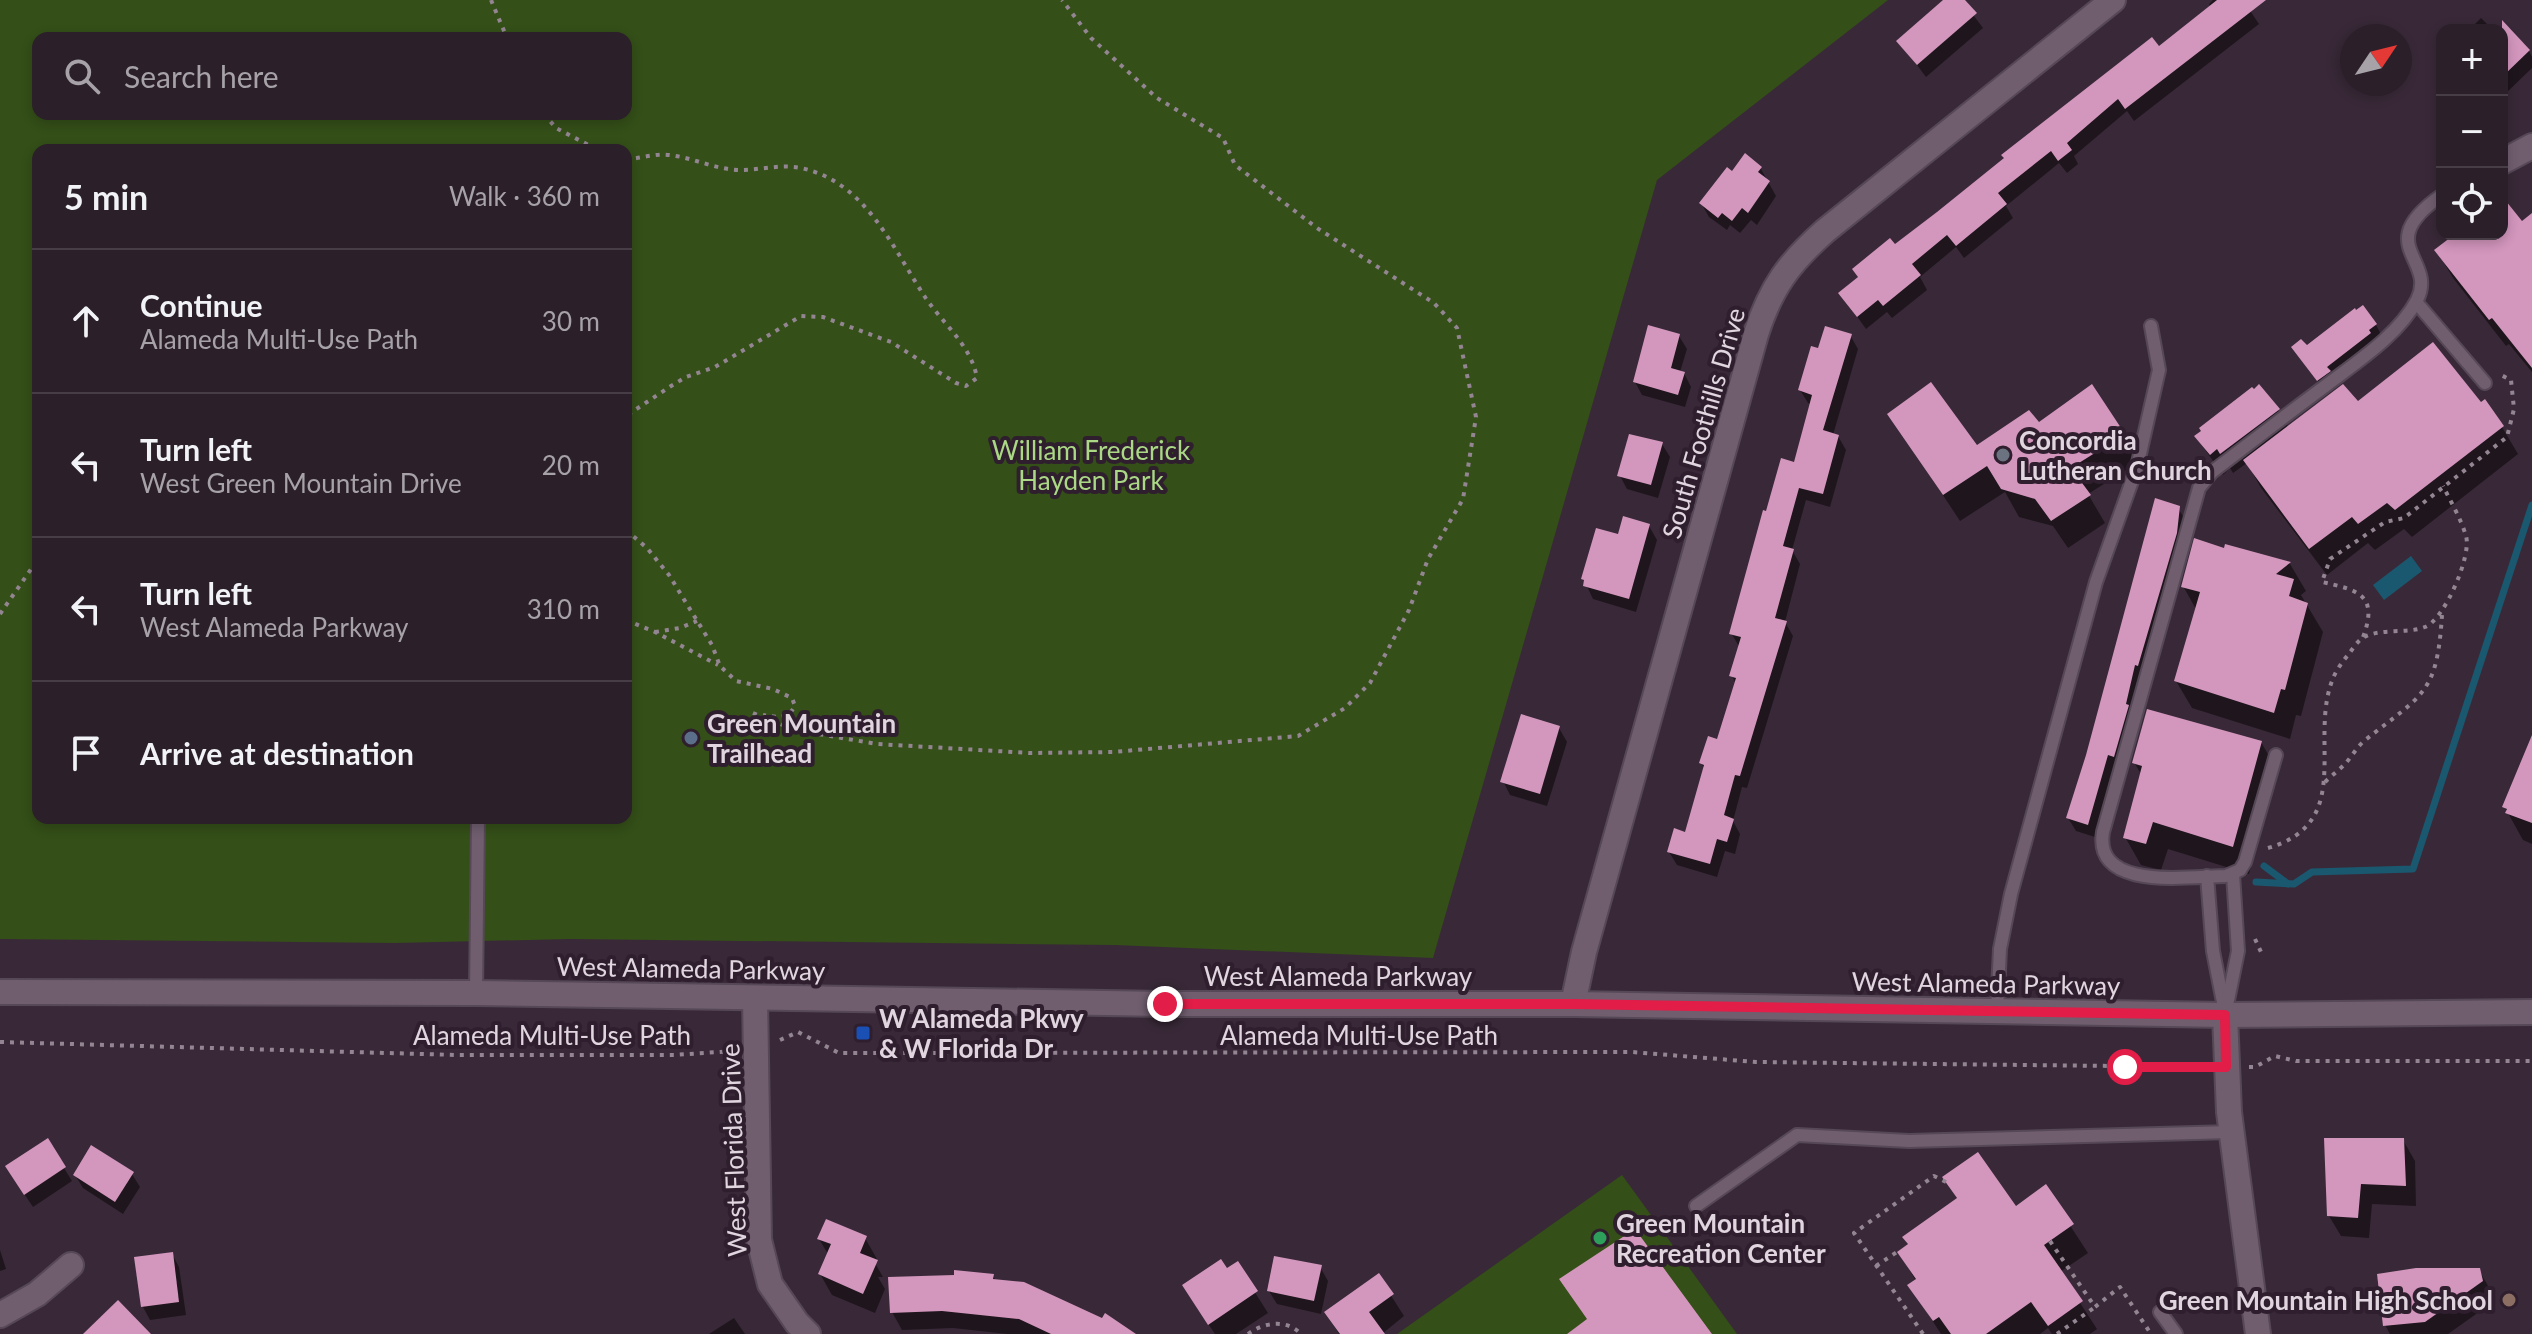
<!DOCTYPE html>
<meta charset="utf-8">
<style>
:root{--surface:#2b1f2a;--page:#332732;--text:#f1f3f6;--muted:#a6a2a8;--line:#473d47}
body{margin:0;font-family:Lato,sans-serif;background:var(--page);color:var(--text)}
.controls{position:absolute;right:24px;top:24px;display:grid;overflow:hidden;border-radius:16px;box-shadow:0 4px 12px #0003}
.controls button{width:72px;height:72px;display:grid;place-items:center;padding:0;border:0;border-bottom:2px solid var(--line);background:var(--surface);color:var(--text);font:40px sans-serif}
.compass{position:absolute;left:2340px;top:24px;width:72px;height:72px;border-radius:50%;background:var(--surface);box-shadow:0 4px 12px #0003;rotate:55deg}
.stop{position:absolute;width:24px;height:24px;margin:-18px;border:6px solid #e11d48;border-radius:50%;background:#fff}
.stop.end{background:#e11d48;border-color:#fff;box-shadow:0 2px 8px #0008}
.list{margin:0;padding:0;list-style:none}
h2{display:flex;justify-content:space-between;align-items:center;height:104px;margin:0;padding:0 32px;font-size:34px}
h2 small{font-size:26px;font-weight:400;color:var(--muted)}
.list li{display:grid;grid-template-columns:52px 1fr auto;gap:24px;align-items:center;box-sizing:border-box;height:144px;padding:0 32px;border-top:2px solid var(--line)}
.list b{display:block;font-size:30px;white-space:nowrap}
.list p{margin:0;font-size:26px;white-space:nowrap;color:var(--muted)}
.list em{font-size:26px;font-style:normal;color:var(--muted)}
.icon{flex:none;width:44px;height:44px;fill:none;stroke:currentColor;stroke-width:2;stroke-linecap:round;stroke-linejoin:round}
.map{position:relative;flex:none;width:2532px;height:1334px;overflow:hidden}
.search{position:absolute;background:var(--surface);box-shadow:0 4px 12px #0003;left:32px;top:32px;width:600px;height:88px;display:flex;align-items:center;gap:20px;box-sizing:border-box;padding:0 28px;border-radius:16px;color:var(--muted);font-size:30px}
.panel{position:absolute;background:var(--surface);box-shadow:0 4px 12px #0003;left:32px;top:144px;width:600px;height:680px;border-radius:16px}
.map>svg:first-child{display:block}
</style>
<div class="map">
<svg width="2532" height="1334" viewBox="0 0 2532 1334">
<rect width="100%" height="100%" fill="#392938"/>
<g fill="#344f18" fill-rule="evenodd">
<path d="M0,0H1888L1657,180L1433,958L1115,945L570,939L395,943L0,939ZM38,38H626V114H38ZM38,150H626V818H38Z"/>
<polygon points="1622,1175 1737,1334 1397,1334"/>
</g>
<polygon fill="#1a586f" points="2411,556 2422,571 2384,600 2373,585"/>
<g fill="#0007">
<polygon points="1947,0 1962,0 1983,28 1926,77 1899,41"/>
<polygon points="2213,0 2243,0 2259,24 2134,121 2127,111 2074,156 2078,164 2067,173 2059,163 2006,206 2013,218 1964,258 1956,247 1920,277 1927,290 1892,318 1887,312 1866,329 1841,294 1895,247 2211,8 2209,4"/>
<polygon points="2481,18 2493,30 2469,30"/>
<polygon points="2502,37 2529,51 2532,57 2532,68 2502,97"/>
<polygon points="1745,156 1761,169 1776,196 1757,225 1751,220 1740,233 1730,225 1727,230 1709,217 1701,203 1732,174"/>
<polygon points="2502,199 2522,224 2532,224 2532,372 2509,344 2506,346 2453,278 2437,251 2452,239 2450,234 2502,234"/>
<polygon points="2376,325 2383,338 2334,381 2336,385 2326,393 2294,348 2307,348"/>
<polygon points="1850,335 1858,349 1833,435 1838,436 1846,450 1830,507 1806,500 1792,550 1800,564 1785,622 1793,636 1747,788 1742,787 1733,821 1740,834 1735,854 1725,851 1717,877 1677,865 1669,852 1687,834 1705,770 1701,763 1718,742 1736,684 1732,676 1740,648 1731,633 1768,514 1795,465 1812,405 1808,403 1800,390 1819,351"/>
<polygon points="1679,336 1687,349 1680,372 1684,373 1691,387 1685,407 1642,395 1635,382"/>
<polygon points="2358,404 2481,405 2502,427 2518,454 2412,537 2404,529 2375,550 2368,543 2327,575 2261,488 2247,463 2233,473 2230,468 2223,475 2196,437 2278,410 2289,428"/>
<polygon points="1890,415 1976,448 2039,425 2123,435 2139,462 2088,494 2105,523 2068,548 2053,526 2019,517 2005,492 1960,521"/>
<polygon points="1662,444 1670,457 1658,498 1627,489 1620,476"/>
<polygon points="2178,508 2186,521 2095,837 2076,831 2068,818"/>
<polygon points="1649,526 1657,540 1636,612 1593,599 1583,578 1619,537"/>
<polygon points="2227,547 2290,564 2306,591 2301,595 2323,632 2301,716 2296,715 2290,739 2192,708 2176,681 2197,611 2183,586"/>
<polygon points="1559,728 1567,742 1547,806 1510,795 1503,781"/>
<polygon points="2261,742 2277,770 2249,874 2168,849 2161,870 2141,865 2125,837 2142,776 2134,762"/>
<polygon points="2532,753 2532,844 2523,840 2504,806"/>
<polygon points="2403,1140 2415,1161 2416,1206 2372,1204 2369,1238 2341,1236 2329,1216"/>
<polygon points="64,1168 72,1181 33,1207 15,1180"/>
<polygon points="132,1174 140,1187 123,1214 83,1188 75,1175"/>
<polygon points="1945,1178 2015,1209 2045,1187 2088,1253 2060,1272 2097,1329 2090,1334 2052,1334 2048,1328 2040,1334 1941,1334 1910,1286 1916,1281 1899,1252 1958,1200"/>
<polygon points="865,1238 877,1259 875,1263 883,1277 878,1277 885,1289 875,1313 832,1295 820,1274 828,1254 819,1239"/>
<polygon points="0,1250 6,1269 0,1271"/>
<polygon points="172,1254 179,1267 186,1315 150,1320 143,1307"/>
<polygon points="1237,1264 1268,1313 1236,1334 1215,1334 1196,1306 1226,1271"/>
<polygon points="1320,1267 1328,1281 1321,1314 1277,1304 1269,1291"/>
<polygon points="2479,1270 2491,1291 2493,1302 2448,1334 2390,1334 2385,1325"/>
<polygon points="1378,1275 1404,1316 1382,1334 1339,1334 1327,1313"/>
<polygon points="993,1276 996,1281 1132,1334 1007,1334 953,1328 902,1330 892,1312"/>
<polygon points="734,1318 745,1334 709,1334"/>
</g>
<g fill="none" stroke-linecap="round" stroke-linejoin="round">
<g stroke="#1a586f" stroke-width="7">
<polyline points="2264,866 2288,884"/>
<polyline points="2256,882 2294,884 2312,872 2413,869 2532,505"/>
</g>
</g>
<g fill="#d396bd">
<polygon points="1943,0 1965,0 1977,13 1917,65 1896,41"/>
<polygon points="2217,0 2266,0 2125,109 2118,99 2067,143 2072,150 2058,161 2051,151 1998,193 2007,204 1956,246 1947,235 1912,264 1921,275 1883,306 1878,300 1857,317 1838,293 1858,277 1852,269 1890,238 1895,244 1937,212 2004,158 2001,155 2152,37 2159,46"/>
<polygon points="2502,20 2530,50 2502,77"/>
<polygon points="1745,153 1762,167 1758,172 1770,181 1748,213 1742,208 1732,221 1722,213 1718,218 1699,203 1727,167 1732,171"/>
<polygon points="2502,196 2522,221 2532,213 2532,368 2492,318 2489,320 2434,250 2455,234 2502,234"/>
<polygon points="2363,305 2377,324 2369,330 2371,333 2327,367 2331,371 2317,381 2291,347 2301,339 2307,345 2355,308 2356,310"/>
<polygon points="1648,325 1680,334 1671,368 1685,372 1678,395 1633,382"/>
<polygon points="1825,326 1852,334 1823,430 1839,435 1823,494 1799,488 1783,546 1794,549 1775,618 1787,621 1740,776 1735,775 1724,815 1734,819 1727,842 1717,839 1710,864 1667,852 1674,828 1685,832 1704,765 1699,763 1708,736 1717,739 1736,678 1729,676 1741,637 1729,634 1763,510 1766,511 1781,458 1794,462 1812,395 1798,390 1811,346 1818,348"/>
<polygon points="2433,342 2481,402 2485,399 2504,426 2395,510 2387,503 2358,524 2352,517 2309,549 2243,460 2343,384 2358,401"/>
<polygon points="1931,382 1977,445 2029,410 2039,422 2092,384 2125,434 2071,468 2091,495 2051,521 2035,499 2001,489 1987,466 1943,495 1887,414"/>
<polygon points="2259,384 2280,409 2220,454 2217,449 2210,455 2194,436 2201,431 2199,428 2252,387 2254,389"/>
<polygon points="1629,434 1663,442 1651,485 1617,476"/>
<polygon points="2155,498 2180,506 2177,533 2138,666 2135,665 2126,704 2129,705 2114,757 2108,755 2088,825 2066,818 2086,755"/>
<polygon points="1623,516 1650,524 1629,599 1583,586 1584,580 1581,579 1596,528 1618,534"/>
<polygon points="2194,538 2224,548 2225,544 2291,562 2276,574 2294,579 2289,596 2308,603 2285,690 2281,689 2274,713 2174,681 2200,592 2181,587"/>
<polygon points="2147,709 2262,741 2233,847 2153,822 2146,844 2123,838 2142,766 2132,763"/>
<polygon points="1521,714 1560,726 1540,794 1500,782"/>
<polygon points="2532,735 2532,823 2505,813 2507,809 2502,807"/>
<polygon points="48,1138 66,1167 24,1195 5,1166"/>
<polygon points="2324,1138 2404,1138 2406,1186 2361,1184 2358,1218 2327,1216"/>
<polygon points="91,1145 134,1172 115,1202 73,1175"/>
<polygon points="1978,1152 2016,1206 2046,1184 2074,1224 2044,1245 2083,1301 2048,1326 2031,1302 1986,1334 1951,1334 1939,1317 1933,1321 1907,1285 1916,1279 1897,1252 1908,1244 1902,1237 1957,1198 1942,1177"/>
<polygon points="826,1219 867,1236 860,1253 878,1260 863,1294 818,1274 831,1244 817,1239"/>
<polygon points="1635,1229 1712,1334 1567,1334 1587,1319 1559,1279"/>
<polygon points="173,1252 179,1302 141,1307 134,1257"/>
<polygon points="1274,1256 1322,1265 1314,1301 1267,1291"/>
<polygon points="1221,1259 1227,1268 1238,1261 1258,1291 1208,1325 1182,1285"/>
<polygon points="2416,1268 2480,1268 2483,1281 2425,1322 2383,1326 2377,1274"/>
<polygon points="954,1270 994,1274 993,1279 1024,1282 1102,1318 1105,1313 1136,1334 1051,1334 1019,1319 942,1311 890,1313 888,1277 954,1275"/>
<polygon points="1379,1273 1394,1294 1369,1312 1385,1334 1340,1334 1324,1312"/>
<polygon points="118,1300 151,1334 83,1334"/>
</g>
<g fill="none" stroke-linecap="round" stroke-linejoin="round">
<defs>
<g id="lane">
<polyline points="2416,302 2485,383"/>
<path d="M2276,755L2245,862L2240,870L2226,876C2191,876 2093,892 2103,832L2199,488L2212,472C2249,444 2286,415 2324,387C2355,363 2398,336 2417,300C2438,259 2370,245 2442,195"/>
<polyline points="2207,876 2213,951 2224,1007"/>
<polyline points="476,993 478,818"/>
<polyline points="1997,1011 2000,949 2011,894 2096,582 2137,467 2159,370 2151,326"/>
<polyline points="2225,1015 2238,951 2233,874"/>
<polyline points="1696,1206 1797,1135 1909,1141 2231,1132"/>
<polyline points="2160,1312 2176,1334"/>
</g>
<g id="street">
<polyline points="2502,162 2532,146"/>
<polyline points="755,998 759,1240 770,1284 797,1323 808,1334"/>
<path d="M1573,1004L1584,952L1756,334C1771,287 1789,263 1825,231L2113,0"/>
<polyline points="2225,1015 2229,1112 2258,1334"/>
<polyline points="0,1315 37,1294 71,1265"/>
</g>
<polyline id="secondary" points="0,992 476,993 1165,1004 1573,1004 2225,1015 2532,1012"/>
</defs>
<use href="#lane" stroke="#564856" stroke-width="16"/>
<use href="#street" stroke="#564856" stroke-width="28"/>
<use href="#secondary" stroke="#564856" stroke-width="28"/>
<g stroke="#938592" stroke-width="4" stroke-dasharray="4 6" stroke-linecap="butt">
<polyline points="491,0 507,38"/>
<polyline points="544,114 556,128 598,150"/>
<path d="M626,159C640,159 654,153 669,155C689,157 708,166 728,169C752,173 777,163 801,168C866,182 892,247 925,297C943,324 971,345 977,378L966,386L956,383L891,342L823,317L801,316L715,367L686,377L671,386L626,416"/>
<path d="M626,530L647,548L669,575L712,645L720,666L736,681L773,689L792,698L795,706C787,720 777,717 763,715"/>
<polyline points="0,614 38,559"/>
<polyline points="626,620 655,632 718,665"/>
<polyline points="655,632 680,628 697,621"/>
<path d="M2363,637C2379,595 2358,590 2322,582L2330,559L2385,522L2404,518L2507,437L2514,409L2511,380L2501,375"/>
<polyline points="753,713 795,730 877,744 1030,753 1113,752 1298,736 1345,708 1370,683 1409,610 1428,559 1463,499 1476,417 1457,328 1434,303 1317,228 1235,165 1223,138 1157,98 1091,38 1062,0"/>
<path d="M2325,782C2331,776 2338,771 2344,765C2351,758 2356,748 2364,741C2423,694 2437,695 2442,615"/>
<path d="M2268,848C2355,823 2309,742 2332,681C2335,672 2342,662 2348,655C2352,650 2358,640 2364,637C2382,628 2407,634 2425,627C2444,620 2472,556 2466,536C2461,519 2451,502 2443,486"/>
<polyline points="2255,939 2261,952"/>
<polyline points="780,1040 798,1032 839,1053 1632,1052 1756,1062 2204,1067"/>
<polyline points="0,1042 457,1055 674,1055 733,1051"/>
<polyline points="2249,1067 2255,1067 2275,1056 2296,1061 2532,1061"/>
<polyline points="2050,1241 2095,1307 2120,1287 2151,1334"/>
<polyline points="1876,1266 1897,1252"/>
<path d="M1248,1334C1264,1322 1287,1319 1301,1334"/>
<polyline points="1923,1334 1854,1233 1934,1176 1946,1182"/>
<polyline points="2057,1334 2095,1307"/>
</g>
<use href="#lane" stroke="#705e6f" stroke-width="12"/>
<use href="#street" stroke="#705e6f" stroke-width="24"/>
<use href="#secondary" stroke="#705e6f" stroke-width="24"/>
</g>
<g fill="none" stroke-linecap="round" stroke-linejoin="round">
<polyline stroke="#e11d48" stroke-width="10" points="1165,1004 1573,1004 2225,1015 2226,1067 2125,1067"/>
</g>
<circle fill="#6b7280" stroke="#2f1f2e" stroke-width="3" cx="2003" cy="455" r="8"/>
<circle fill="#5c6f8a" stroke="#2f1f2e" stroke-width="3" cx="691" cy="738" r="8"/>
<rect fill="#1a4fb4" stroke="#2f1f2e" stroke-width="3" x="855" y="1025" width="16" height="16" rx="4"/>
<circle fill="#2e9e5b" stroke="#2f1f2e" stroke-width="3" cx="1600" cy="1238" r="8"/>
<circle fill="#8d6e63" stroke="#2f1f2e" stroke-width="3" cx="2509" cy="1300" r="8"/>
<g text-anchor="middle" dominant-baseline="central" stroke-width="8" stroke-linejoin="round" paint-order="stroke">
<g font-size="26" fill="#e1d6e0" stroke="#2f1f2e">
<text transform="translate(1703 423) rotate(-74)">South Foothills Drive</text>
<text transform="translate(691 968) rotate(1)">West Alameda Parkway</text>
<text x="1338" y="976">West Alameda Parkway</text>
<text transform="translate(1986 983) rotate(1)">West Alameda Parkway</text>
<text x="552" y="1035">Alameda Multi-Use Path</text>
<text x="1359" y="1035">Alameda Multi-Use Path</text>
<text transform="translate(733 1150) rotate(-92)">West Florida Drive</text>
</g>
<g font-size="26" font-weight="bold" fill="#e1d6e0" stroke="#2f1f2e" text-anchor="start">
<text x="2019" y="440">Concordia<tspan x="2019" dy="30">Lutheran Church</tspan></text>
<text x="707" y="723">Green Mountain<tspan x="707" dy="30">Trailhead</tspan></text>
<text x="879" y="1018">W Alameda Pkwy<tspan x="879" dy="30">&amp; W Florida Dr</tspan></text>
<text x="1616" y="1223">Green Mountain<tspan x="1616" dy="30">Recreation Center</tspan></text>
<text x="2493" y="1300" text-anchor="end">Green Mountain High School</text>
</g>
<g font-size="26" fill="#aad885" stroke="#2f1f2e">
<text x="1091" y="450">William Frederick<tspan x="1091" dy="30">Hayden Park</tspan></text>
</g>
</g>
</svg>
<div class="controls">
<button>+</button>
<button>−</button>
<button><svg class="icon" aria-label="locate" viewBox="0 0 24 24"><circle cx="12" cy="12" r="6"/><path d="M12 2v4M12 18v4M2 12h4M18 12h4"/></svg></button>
</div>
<svg class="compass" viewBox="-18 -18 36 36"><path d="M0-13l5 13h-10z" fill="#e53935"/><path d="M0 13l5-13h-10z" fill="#a6a2a8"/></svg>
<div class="stop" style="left:2125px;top:1067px"></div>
<div class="stop end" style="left:1165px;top:1004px"></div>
<div class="search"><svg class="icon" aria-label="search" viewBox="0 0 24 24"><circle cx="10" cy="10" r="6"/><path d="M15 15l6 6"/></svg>Search here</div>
<section class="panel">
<h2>5 min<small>Walk · 360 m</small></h2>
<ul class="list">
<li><svg class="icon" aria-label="ahead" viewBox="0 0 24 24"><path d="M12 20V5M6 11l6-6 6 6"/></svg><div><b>Continue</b><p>Alameda Multi-Use Path</p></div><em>30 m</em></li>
<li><svg class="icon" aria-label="left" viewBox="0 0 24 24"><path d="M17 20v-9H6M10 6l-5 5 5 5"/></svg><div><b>Turn left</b><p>West Green Mountain Drive</p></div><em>20 m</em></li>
<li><svg class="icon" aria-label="left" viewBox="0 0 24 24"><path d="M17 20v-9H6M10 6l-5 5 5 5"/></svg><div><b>Turn left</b><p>West Alameda Parkway</p></div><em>310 m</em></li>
<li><svg class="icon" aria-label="arrive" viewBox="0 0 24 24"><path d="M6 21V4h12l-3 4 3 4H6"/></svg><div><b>Arrive at destination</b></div></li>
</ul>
</section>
</div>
